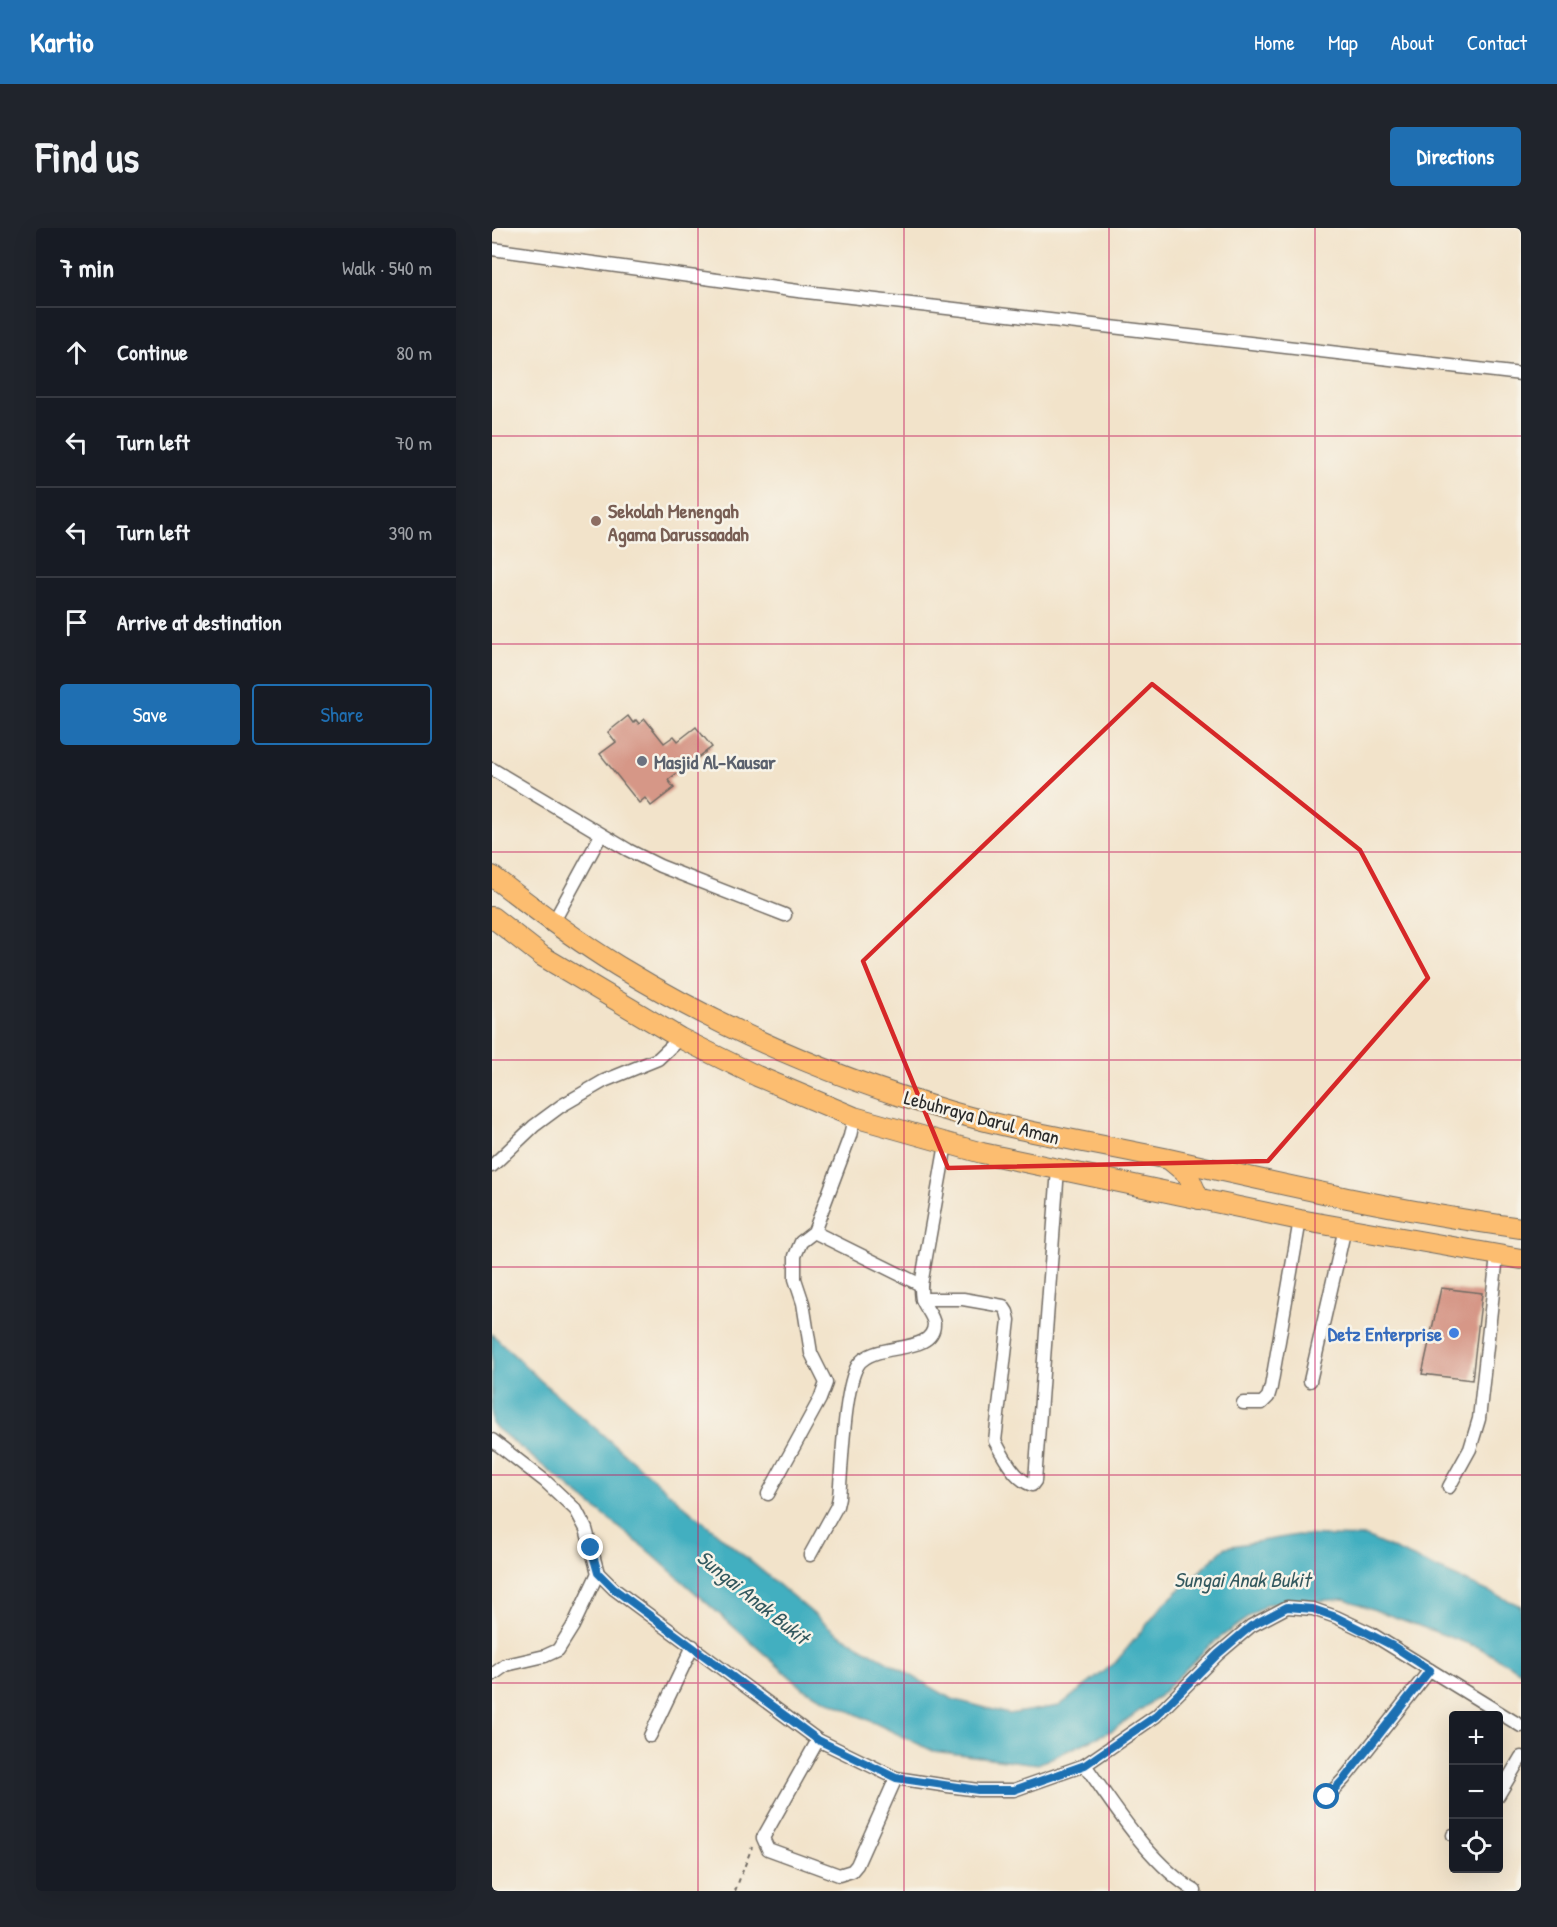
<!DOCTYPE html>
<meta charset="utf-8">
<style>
:root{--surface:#171b24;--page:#20242c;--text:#f1f3f6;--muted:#9ea1a6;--line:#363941;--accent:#1f6fb2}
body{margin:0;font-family:"Patrick Hand",sans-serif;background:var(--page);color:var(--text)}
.controls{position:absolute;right:18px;bottom:18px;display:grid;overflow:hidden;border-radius:6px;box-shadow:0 6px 24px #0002}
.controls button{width:54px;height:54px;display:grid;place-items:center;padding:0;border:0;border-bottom:2px solid var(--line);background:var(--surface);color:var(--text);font:30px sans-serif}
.stop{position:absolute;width:18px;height:18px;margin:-14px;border:4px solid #1f6fb2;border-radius:50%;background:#fff}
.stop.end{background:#1f6fb2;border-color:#fff;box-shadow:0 2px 6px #0008}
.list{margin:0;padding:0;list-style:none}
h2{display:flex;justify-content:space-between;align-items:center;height:78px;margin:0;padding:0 24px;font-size:26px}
h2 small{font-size:20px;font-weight:400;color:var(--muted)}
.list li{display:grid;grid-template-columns:39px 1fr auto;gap:18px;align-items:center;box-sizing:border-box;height:90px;padding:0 24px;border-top:2px solid var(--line)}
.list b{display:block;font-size:22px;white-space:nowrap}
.list em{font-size:20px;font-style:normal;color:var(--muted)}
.actions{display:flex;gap:12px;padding:18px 24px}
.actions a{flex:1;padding:14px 0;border:2px solid var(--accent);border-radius:6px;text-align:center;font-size:21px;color:var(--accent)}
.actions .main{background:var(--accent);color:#fff}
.icon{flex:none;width:33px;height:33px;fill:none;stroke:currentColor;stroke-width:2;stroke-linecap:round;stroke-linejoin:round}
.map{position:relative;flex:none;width:1029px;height:1663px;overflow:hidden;border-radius:6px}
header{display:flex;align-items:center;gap:36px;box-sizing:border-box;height:84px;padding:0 30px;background:var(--accent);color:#fff}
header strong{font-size:28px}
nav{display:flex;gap:33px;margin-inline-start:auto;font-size:21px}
.intro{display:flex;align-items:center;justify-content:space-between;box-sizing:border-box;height:144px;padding:0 36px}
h1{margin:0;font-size:42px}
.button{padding:15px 27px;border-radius:6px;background:var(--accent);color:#fff;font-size:21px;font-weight:700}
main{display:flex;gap:36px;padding:0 36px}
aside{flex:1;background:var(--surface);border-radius:6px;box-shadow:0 6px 24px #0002}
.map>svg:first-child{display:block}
</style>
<header>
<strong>Kartio</strong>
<nav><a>Home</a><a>Map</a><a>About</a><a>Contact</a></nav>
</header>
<div class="intro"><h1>Find us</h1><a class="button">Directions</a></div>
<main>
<aside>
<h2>7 min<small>Walk · 540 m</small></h2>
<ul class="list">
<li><svg class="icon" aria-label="ahead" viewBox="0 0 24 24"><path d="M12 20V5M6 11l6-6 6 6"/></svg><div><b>Continue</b></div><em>80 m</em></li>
<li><svg class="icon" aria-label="left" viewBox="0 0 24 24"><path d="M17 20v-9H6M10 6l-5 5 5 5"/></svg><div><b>Turn left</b></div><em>70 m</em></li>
<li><svg class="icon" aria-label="left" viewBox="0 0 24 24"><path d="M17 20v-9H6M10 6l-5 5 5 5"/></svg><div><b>Turn left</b></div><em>390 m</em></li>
<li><svg class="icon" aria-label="arrive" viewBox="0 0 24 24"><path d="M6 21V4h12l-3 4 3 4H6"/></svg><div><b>Arrive at destination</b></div></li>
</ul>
<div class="actions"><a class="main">Save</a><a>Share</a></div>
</aside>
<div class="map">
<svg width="1029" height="1663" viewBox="0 0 1029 1663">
<rect width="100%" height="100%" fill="#f7f3e8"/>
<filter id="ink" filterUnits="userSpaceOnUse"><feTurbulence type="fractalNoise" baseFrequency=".0167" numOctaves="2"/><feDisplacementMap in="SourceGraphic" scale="12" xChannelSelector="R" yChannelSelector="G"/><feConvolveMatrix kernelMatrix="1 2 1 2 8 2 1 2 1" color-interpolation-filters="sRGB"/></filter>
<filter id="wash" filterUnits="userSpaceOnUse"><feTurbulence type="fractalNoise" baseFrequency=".008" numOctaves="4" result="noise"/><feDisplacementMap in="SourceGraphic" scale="24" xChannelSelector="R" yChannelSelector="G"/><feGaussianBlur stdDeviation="1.35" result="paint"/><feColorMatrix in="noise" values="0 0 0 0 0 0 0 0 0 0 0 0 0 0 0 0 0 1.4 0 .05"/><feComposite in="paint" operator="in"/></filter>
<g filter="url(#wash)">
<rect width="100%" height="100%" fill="#f2e3ca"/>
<polygon fill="#42afc0" stroke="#366d76" stroke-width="1.5" points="0,1106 48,1152 189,1275 342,1403 460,1471 517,1486 567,1478 623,1435 672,1376 734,1319 805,1307 874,1309 1029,1378 1029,1444 988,1420 853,1371 775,1376 718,1417 666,1469 621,1502 546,1536 441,1523 312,1461 155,1322 3,1199 0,1195"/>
<g id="blocks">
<g fill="#d69787">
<polygon points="136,488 141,495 144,492 147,496 153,491 172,515 182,508 186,513 204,499 220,519 176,552 182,560 159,578 153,570 147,575 108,526 124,514 116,504"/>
<polygon points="949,1060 990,1065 980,1152 930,1146"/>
</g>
</g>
</g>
<g filter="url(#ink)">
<use href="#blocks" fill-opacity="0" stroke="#716b63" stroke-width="1.5"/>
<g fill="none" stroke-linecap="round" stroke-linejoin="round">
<defs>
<g id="minor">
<polyline points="0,21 306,63 1029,146"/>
<polyline points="0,541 136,622 168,638 293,687"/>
<polyline points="61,695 109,607"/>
<polyline points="0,938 42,898 69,878 112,853 166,831 188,810"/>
<polyline points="322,1004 429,1057"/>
<path d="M430,1071H471L511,1078L515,1084L517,1092L503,1213C511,1228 523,1252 540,1257L543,1253L566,941"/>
<polyline points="818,1153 853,1000"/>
<polyline points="751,1175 770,1175 776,1169 779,1159 808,992"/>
<polyline points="0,1212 53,1253 84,1282 94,1301 106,1345 122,1361 326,1512 404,1550 456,1558 486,1562 522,1562 593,1537 664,1488 726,1426 759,1398 795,1379 821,1381 844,1389 878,1405 1029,1498"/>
<polyline points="957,1259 978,1221 987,1191 1005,1028"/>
<polyline points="276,1266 328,1171 334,1155 319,1125 311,1075 303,1051 303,1028 309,1014 322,1004 358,908 362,889"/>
<path d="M318,1327L345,1278L347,1269C350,1239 352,1159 366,1137C381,1113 442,1128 442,1096C441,1087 433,1080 430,1071C429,1067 429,1062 429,1057L454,916"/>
<polyline points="0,1447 14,1437 53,1428 66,1422 81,1398 106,1345"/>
<polyline points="158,1508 201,1418"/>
<polyline points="326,1512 271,1610 276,1621 347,1647 360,1643 365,1637 404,1550"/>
<path d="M593,1537C623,1579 658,1636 703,1663"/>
<polyline points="1006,1568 1029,1529"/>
<polyline points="835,1569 852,1551 938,1442"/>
<polyline points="961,1607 962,1607"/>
</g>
<g id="trunk">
<path d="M0,648C41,680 82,711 126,738C231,802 342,850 460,884C532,905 608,916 681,932C796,958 912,984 1029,1000"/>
<polyline points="0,689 50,728 188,810 265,848 362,889 490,925 808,992 1029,1031"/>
<polyline points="678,932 696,947 707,971"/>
</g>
</defs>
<use href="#minor" stroke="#716b63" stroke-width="15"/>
<use href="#trunk" stroke="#716b63" stroke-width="22"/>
<polyline stroke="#716b63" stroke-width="2" stroke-dasharray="4.5 4.5" stroke-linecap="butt" points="243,1663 260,1619"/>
<use href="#minor" stroke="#fff" stroke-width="12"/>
<use href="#trunk" stroke="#fcbd6f" stroke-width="20"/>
</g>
</g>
<g fill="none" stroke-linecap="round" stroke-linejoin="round" filter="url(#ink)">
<polyline stroke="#1f6fb2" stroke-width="8" points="99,1320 106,1345 122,1361 326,1512 404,1550 486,1562 522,1562 593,1537 664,1488 726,1426 759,1398 795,1379 821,1381 844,1389 901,1418 938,1442 852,1551 835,1569"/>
</g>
<path fill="none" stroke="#d62828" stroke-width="4.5" stroke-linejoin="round" d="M660,456L868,622L936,750L776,933L456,940L371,733Z"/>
<path fill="none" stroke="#c2185b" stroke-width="1.5" stroke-opacity="0.55" d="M206,0V1663M412,0V1663M617,0V1663M823,0V1663M0,208H1029M0,416H1029M0,624H1029M0,832H1029M0,1039H1029M0,1247H1029M0,1455H1029"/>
<circle fill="#8d6e63" stroke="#f7f3e8" stroke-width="2" cx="104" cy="293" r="6"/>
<circle fill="#6b7280" stroke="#f7f3e8" stroke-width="2" cx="150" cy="533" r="6"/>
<circle fill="#3f7fe0" stroke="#f7f3e8" stroke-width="2" cx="962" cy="1105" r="6"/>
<g text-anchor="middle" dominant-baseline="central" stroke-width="5" stroke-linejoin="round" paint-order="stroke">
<g font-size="20" font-weight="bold" fill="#785e54" stroke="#f7f3e8" text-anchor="start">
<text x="116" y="282">Sekolah Menengah<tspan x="116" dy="23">Agama Darussaadah</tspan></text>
</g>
<g font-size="20" font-weight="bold" fill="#5b616d" stroke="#f7f3e8" text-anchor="start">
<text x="162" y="533">Masjid Al-Kausar</text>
</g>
<g font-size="20" fill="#2b2b2b" stroke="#f7f3e8">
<text transform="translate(490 889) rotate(15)">Lebuhraya Darul Aman</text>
</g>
<g font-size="20" font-weight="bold" fill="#366cbe" stroke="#f7f3e8" text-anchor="end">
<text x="950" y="1105">Detz Enterprise</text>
</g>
<g font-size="21" font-style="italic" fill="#33595f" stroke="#f7f3e8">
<text x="750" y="1351">Sungai Anak Bukit</text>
<text transform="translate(261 1369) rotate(39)">Sungai Anak Bukit</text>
</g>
</g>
</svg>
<div class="controls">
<button>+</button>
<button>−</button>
<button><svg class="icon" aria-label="locate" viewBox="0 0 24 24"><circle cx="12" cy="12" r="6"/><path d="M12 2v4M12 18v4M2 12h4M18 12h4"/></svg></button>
</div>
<div class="stop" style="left:835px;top:1569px"></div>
<div class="stop end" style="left:99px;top:1320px"></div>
</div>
</main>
